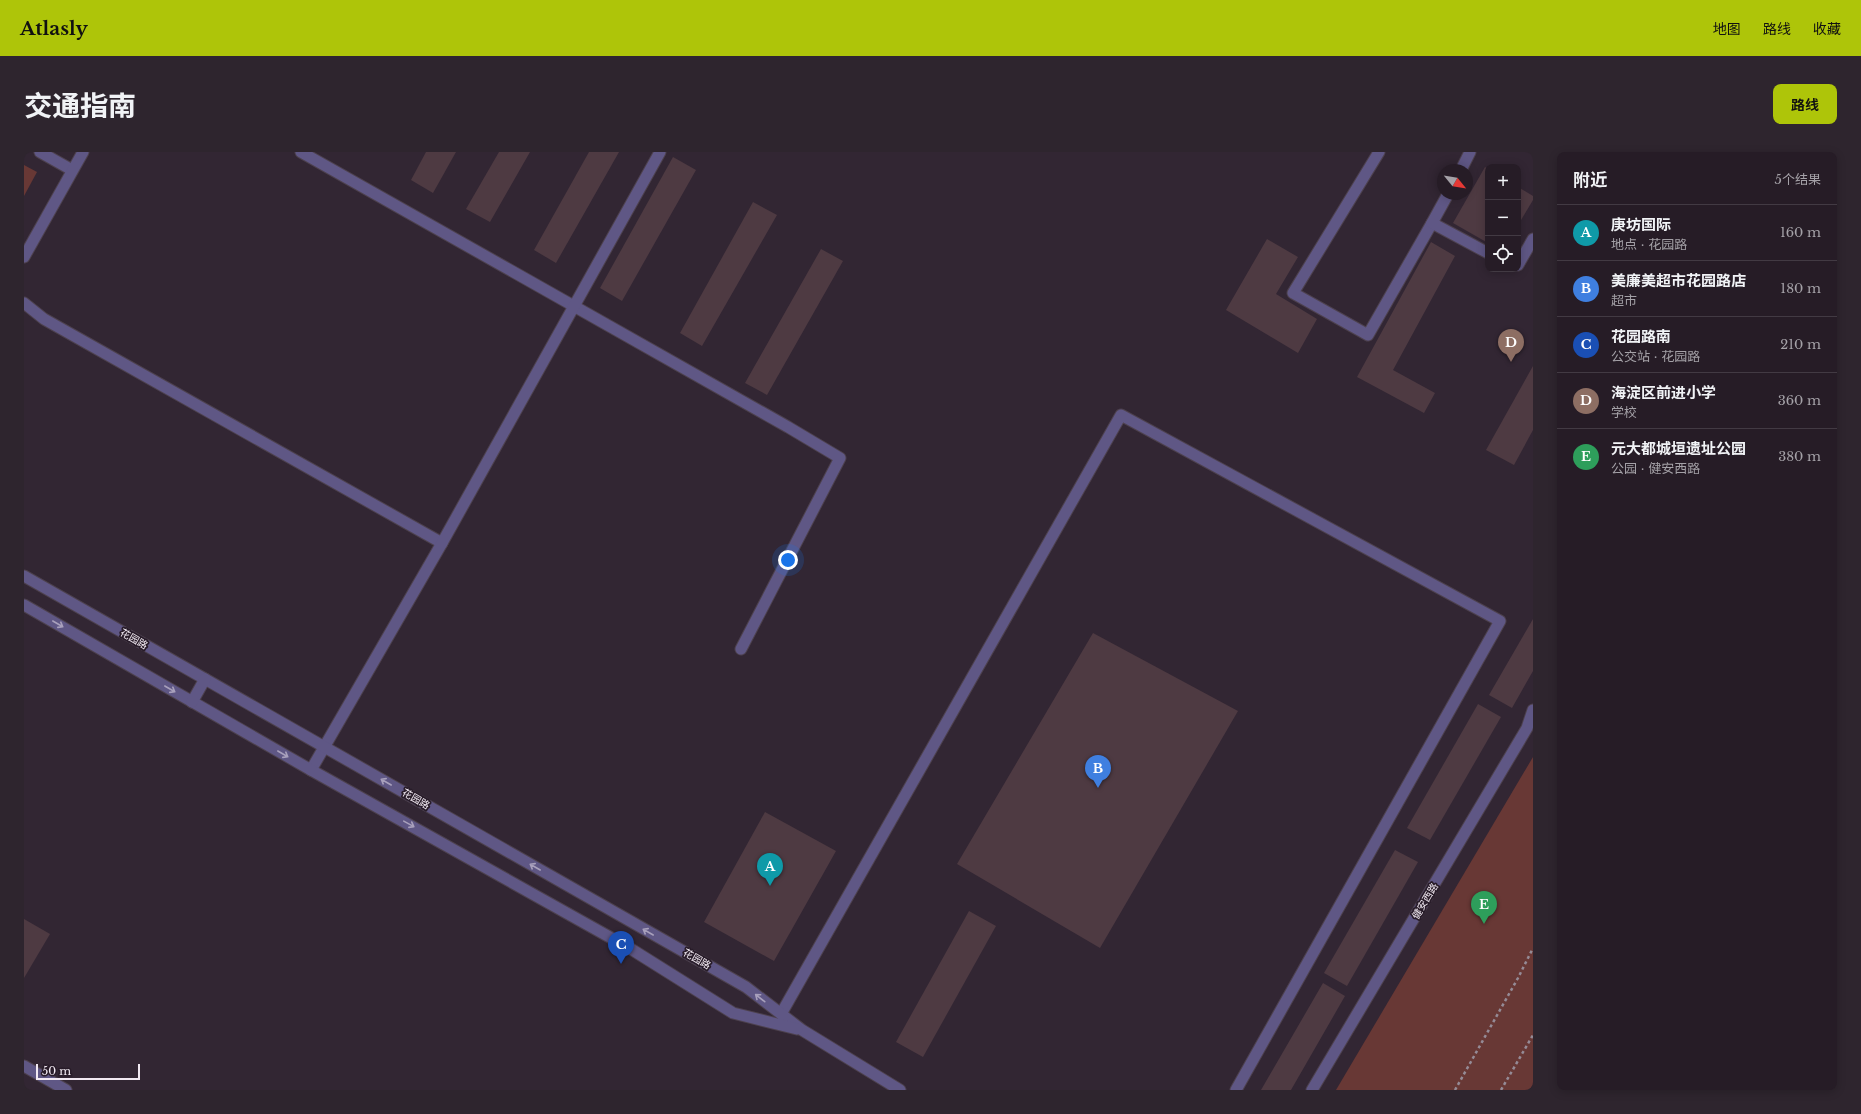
<!DOCTYPE html>
<html lang="zh">
<meta charset="utf-8">
<style>
:root{--surface:#261c26;--page:#2e252e;--text:#f1f3f6;--muted:#a4a1a7;--line:#423a43;--accent:#aec509}
body{margin:0;font-family:"Libre Baskerville","Noto Sans SC",serif;background:var(--page);color:var(--text)}
.controls{position:absolute;right:12px;top:12px;display:grid;overflow:hidden;border-radius:8px;box-shadow:0 2px 10px #0003}
.controls button{width:36px;height:36px;display:grid;place-items:center;padding:0;border:0;border-bottom:1px solid var(--line);background:var(--surface);color:var(--text);font:20px sans-serif}
.compass{position:absolute;left:1413px;top:12px;width:36px;height:36px;border-radius:50%;background:var(--surface);box-shadow:0 2px 10px #0003;rotate:120deg}
.scale{position:absolute;left:12px;bottom:10px;width:104px;box-sizing:border-box;padding-left:4px;border:2px solid #f1e9f2;border-top:0;font-size:11px;line-height:14px;white-space:nowrap;color:#f1e9f2;-webkit-text-stroke:3px #281c29;paint-order:stroke}
.you{position:absolute;left:764px;top:408px;width:14px;height:14px;margin:-10px;border:3px solid #fff;border-radius:50%;background:#1a73e8;box-shadow:0 0 0 6px #1a73e833}
.badge{display:grid;place-items:center;width:26px;height:26px;border-radius:50%;background:var(--accent);color:#fff;font-size:13px;font-weight:700}
.pin{position:absolute;translate:-50% -33px;filter:drop-shadow(0 1px 2px #0008)}
.pin::after{content:'';position:absolute;top:21px;width:14px;height:12px;background:inherit;clip-path:polygon(0 0,100% 0,50% 100%)}
.list{margin:0;padding:0;list-style:none}
h2{display:flex;justify-content:space-between;align-items:center;height:52px;margin:0;padding:0 16px;font-size:17px}
h2 small{font-size:13px;font-weight:400;color:var(--muted)}
.list li{display:grid;grid-template-columns:26px 1fr auto;gap:12px;align-items:center;box-sizing:border-box;height:56px;padding:0 16px;border-top:1px solid var(--line)}
.list b{display:block;font-size:15px;white-space:nowrap}
.list p{margin:0;font-size:13px;white-space:nowrap;color:var(--muted)}
.list em{font-size:13px;font-style:normal;color:var(--muted)}
.icon{flex:none;width:22px;height:22px;fill:none;stroke:currentColor;stroke-width:2;stroke-linecap:round;stroke-linejoin:round}
.map{position:relative;flex:none;width:1509px;height:938px;overflow:hidden;border-radius:8px}
header{display:flex;align-items:center;gap:24px;box-sizing:border-box;height:56px;padding:0 20px;background:var(--accent);color:#111}
header strong{font-size:19px}
nav{display:flex;gap:22px;margin-inline-start:auto;font-size:14px}
.intro{display:flex;align-items:center;justify-content:space-between;box-sizing:border-box;height:96px;padding:0 24px}
h1{margin:0;font-size:28px}
.button{padding:10px 18px;border-radius:8px;background:var(--accent);color:#111;font-size:14px;font-weight:700}
main{display:flex;gap:24px;padding:0 24px}
aside{flex:1;background:var(--surface);border-radius:8px;box-shadow:0 2px 10px #0003}
.map>svg:first-child{display:block}
</style>
<header>
<strong>Atlasly</strong>
<nav><a>地图</a><a>路线</a><a>收藏</a></nav>
</header>
<div class="intro"><h1>交通指南</h1><a class="button">路线</a></div>
<main>
<div class="map">
<svg width="1509" height="938" viewBox="0 0 1509 938">
<rect width="100%" height="100%" fill="#322633"/>
<g fill="#683835">
<polygon points="0,13 13,20 0,44"/>
<polygon points="1509,605 1509,938 1312,938"/>
</g>
<g fill="#4e3a42">
<polygon points="402,0 432,0 409,41 387,28"/>
<polygon points="475,0 506,0 466,70 442,57"/>
<polygon points="565,0 595,0 532,111 510,98"/>
<polygon points="649,5 672,18 598,149 576,136"/>
<polygon points="1461,15 1464,17 1464,91 1429,71"/>
<polygon points="1494,35 1509,44 1509,48 1494,73"/>
<polygon points="729,50 753,63 678,194 656,181"/>
<polygon points="1243,87 1274,105 1252,142 1293,167 1274,201 1202,158"/>
<polygon points="1407,90 1431,104 1369,218 1411,241 1400,261 1333,225"/>
<polygon points="797,97 819,109 743,243 721,231"/>
<polygon points="1509,214 1509,278 1490,313 1462,298"/>
<polygon points="1509,467 1509,519 1488,556 1465,543"/>
<polygon points="1069,481 1214,559 1076,796 933,712"/>
<polygon points="1454,552 1477,565 1406,688 1383,676"/>
<polygon points="741,660 812,699 750,809 680,770"/>
<polygon points="1371,698 1394,710 1323,834 1300,821"/>
<polygon points="945,759 972,774 899,905 872,890"/>
<polygon points="0,767 26,782 0,826"/>
<polygon points="1299,831 1321,844 1267,938 1237,938"/>
</g>
<g fill="none" stroke-linecap="round" stroke-linejoin="round">
<defs>
<g id="minor">
<polyline points="16,0 48,18"/>
<polyline points="277,0 764,275 816,306 717,497"/>
<polyline points="1355,0 1269,141 1344,183 1408,71"/>
<polyline points="1437,18 1446,0"/>
<polyline points="1424,42 1408,71 1464,101"/>
<polyline points="0,105 59,0"/>
<polyline points="1494,113 1509,87"/>
<polyline points="0,151 20,167 418,391"/>
<polyline points="287,618 418,391 636,0"/>
<polyline points="757,862 1097,263 1476,469 1212,938"/>
<polyline points="0,914 42,938"/>
<polyline points="1288,938 1503,576 1509,558"/>
</g>
<g id="tertiary">
<polyline points="0,424 722,835 778,878 876,938"/>
<polyline points="0,453 287,618 607,797 709,861 773,877"/>
<polyline points="168,550 181,527"/>
</g>
</defs>
<use href="#minor" stroke="#4d414e" stroke-width="13"/>
<use href="#tertiary" stroke="#4d414e" stroke-width="13"/>
<g stroke="#958b96" stroke-width="2.5" stroke-dasharray="3 3" stroke-linecap="butt">
<polyline points="1431,938 1494,826 1509,796"/>
<polyline points="1477,938 1509,883"/>
</g>
<use href="#minor" stroke="#5f5785" stroke-width="11"/>
<use href="#tertiary" stroke="#5f5785" stroke-width="11"/>
</g>
<defs><path id="oneway-shaft" d="M-6 0H5M1.5-3L5.5 0L1.5 3" fill="none" stroke-width="1.6" stroke-linecap="round" stroke-linejoin="round"/></defs>
<g stroke="#a8a0bc">
<use href="#oneway-shaft" transform="translate(34 472) rotate(30)"/>
<use href="#oneway-shaft" transform="translate(146 537) rotate(30)"/>
<use href="#oneway-shaft" transform="translate(259 602) rotate(30)"/>
<use href="#oneway-shaft" transform="translate(362 630) rotate(-150)"/>
<use href="#oneway-shaft" transform="translate(385 672) rotate(29)"/>
<use href="#oneway-shaft" transform="translate(511 715) rotate(-150)"/>
<use href="#oneway-shaft" transform="translate(624 780) rotate(-150)"/>
<use href="#oneway-shaft" transform="translate(736 846) rotate(-142)"/>
</g>
<g text-anchor="middle" dominant-baseline="central" stroke-width="3.5" stroke-linejoin="round" paint-order="stroke">
<g font-size="10" fill="#f1e9f2" stroke="#281c29">
<text transform="translate(110 487) rotate(30)">花园路</text>
<text transform="translate(392 647) rotate(30)">花园路</text>
<text transform="translate(1401 749) rotate(-59)">健安西路</text>
<text transform="translate(673 807) rotate(30)">花园路</text>
</g>
</g>
</svg>
<div class="controls">
<button>+</button>
<button>−</button>
<button><svg class="icon" aria-label="locate" viewBox="0 0 24 24"><circle cx="12" cy="12" r="6"/><path d="M12 2v4M12 18v4M2 12h4M18 12h4"/></svg></button>
</div>
<svg class="compass" viewBox="-18 -18 36 36"><path d="M0-13l5 13h-10z" fill="#e53935"/><path d="M0 13l5-13h-10z" fill="#a4a1a7"/></svg>
<div class="scale">50 m</div>
<div class="you"></div>
<div class="pin badge" style="left:746px;top:734px;background:#0f9aa8">A</div>
<div class="pin badge" style="left:1074px;top:636px;background:#3f7fe0">B</div>
<div class="pin badge" style="left:597px;top:812px;background:#1a4fb4">C</div>
<div class="pin badge" style="left:1487px;top:210px;background:#8d6e63">D</div>
<div class="pin badge" style="left:1460px;top:772px;background:#2e9e5b">E</div>
</div>
<aside>
<h2>附近<small>5个结果</small></h2>
<ul class="list">
<li><span class="badge" style="background:#0f9aa8">A</span><div><b>庚坊国际</b><p>地点 · 花园路</p></div><em>160 m</em></li>
<li><span class="badge" style="background:#3f7fe0">B</span><div><b>美廉美超市花园路店</b><p>超市</p></div><em>180 m</em></li>
<li><span class="badge" style="background:#1a4fb4">C</span><div><b>花园路南</b><p>公交站 · 花园路</p></div><em>210 m</em></li>
<li><span class="badge" style="background:#8d6e63">D</span><div><b>海淀区前进小学</b><p>学校</p></div><em>360 m</em></li>
<li><span class="badge" style="background:#2e9e5b">E</span><div><b>元大都城垣遗址公园</b><p>公园 · 健安西路</p></div><em>380 m</em></li>
</ul>
</aside>
</main>
